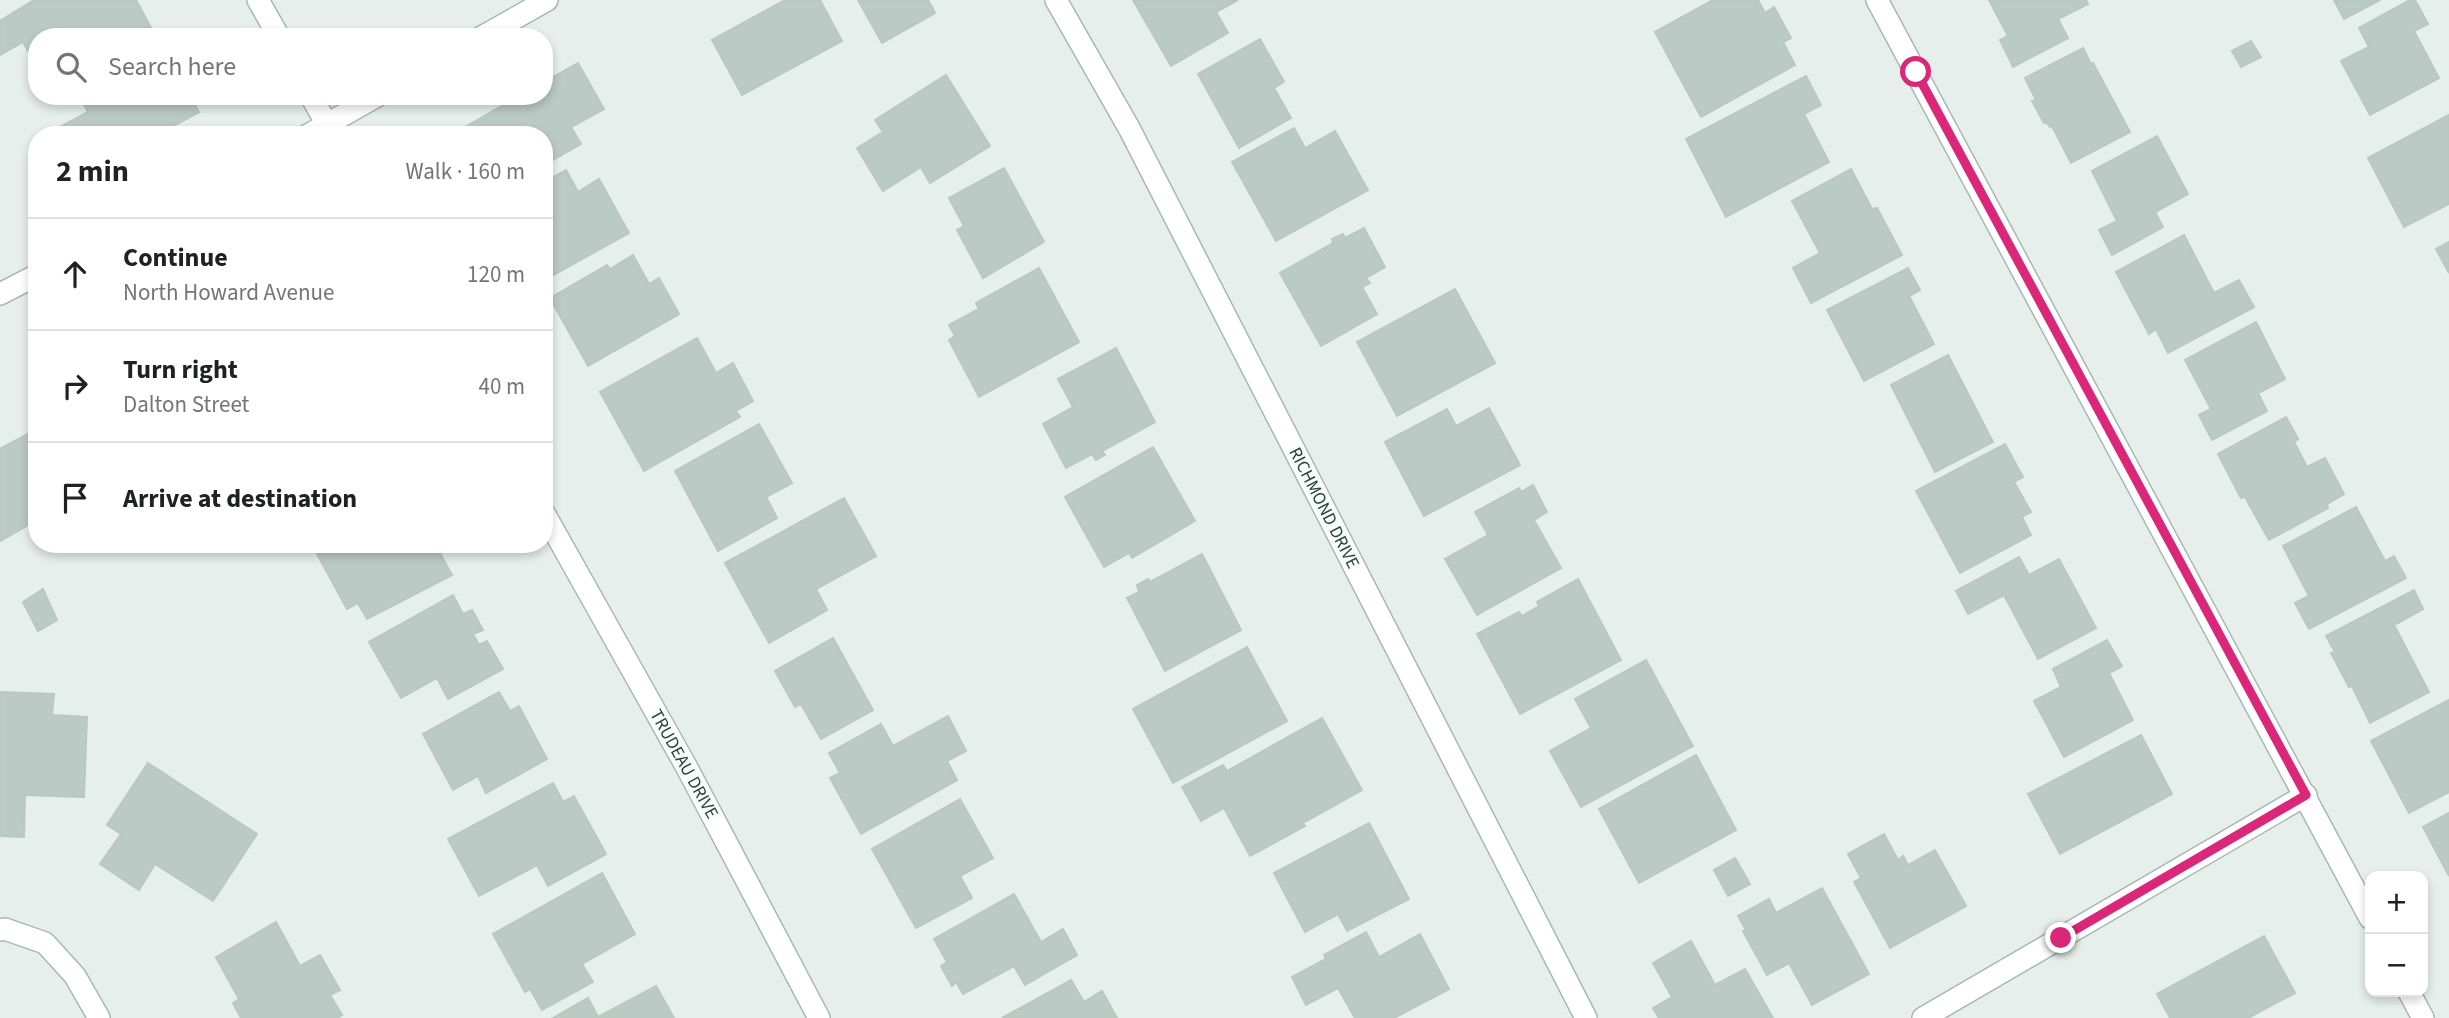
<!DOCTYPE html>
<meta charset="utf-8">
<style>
:root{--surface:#fff;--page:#f2f2f2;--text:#202124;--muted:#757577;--line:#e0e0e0}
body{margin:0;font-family:"Source Sans 3",sans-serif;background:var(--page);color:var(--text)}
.controls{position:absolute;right:21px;bottom:21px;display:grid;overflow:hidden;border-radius:14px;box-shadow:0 4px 10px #0003}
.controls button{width:63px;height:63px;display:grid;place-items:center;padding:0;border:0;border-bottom:2px solid var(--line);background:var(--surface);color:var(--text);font:35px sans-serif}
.stop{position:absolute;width:21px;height:21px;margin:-16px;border:5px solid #db2777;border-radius:50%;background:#fff}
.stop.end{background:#db2777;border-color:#fff;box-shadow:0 2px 7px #0008}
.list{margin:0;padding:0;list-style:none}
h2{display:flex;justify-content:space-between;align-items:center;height:91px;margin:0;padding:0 28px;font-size:30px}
h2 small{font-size:23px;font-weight:400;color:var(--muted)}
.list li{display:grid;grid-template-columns:46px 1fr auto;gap:21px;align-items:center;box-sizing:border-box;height:112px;padding:0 28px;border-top:2px solid var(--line)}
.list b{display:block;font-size:26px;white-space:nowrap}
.list p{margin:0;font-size:23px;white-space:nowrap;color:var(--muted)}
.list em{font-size:23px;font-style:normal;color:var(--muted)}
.icon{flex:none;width:38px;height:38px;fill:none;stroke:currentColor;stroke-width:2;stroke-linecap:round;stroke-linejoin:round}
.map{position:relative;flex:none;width:2449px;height:1018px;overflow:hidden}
.search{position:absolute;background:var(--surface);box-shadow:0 4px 10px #0003;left:28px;top:28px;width:525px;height:77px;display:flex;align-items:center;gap:18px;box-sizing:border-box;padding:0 24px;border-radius:28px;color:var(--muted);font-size:26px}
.panel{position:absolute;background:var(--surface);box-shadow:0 4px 10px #0003;left:28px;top:126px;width:525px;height:427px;border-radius:28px}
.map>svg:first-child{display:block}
</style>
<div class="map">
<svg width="2449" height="1018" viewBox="0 0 2449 1018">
<rect width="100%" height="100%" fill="#e6efeb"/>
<g fill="#bbcac4" stroke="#b8c9c2" stroke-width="2">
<polygon points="34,0 136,0 156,37 37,37 37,67 23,42 0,55 0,21"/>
<polygon points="785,0 820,0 842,41 742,95 712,40"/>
<polygon points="858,0 928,0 935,13 882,43"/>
<polygon points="1133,0 1238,0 1216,12 1228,33 1171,66"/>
<polygon points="1713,0 1758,0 1765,13 1774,7 1791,38 1783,42 1795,65 1701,117 1655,32"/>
<polygon points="1989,0 2086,0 2088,4 2058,19 2068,38 2013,67 2000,40 2008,36"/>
<polygon points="2334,0 2380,0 2344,19"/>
<polygon points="2410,0 2415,0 2428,24 2414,31 2439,78 2370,115 2341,61 2369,47 2359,28"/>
<polygon points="1260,39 1284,82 1274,88 1291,118 1239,148 1198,74"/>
<polygon points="2251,41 2261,57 2241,67 2232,51"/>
<polygon points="2083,48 2091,64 2093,63 2130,132 2071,163 2052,126 2050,127 2046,122 2044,123 2032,101 2036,100 2025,78"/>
<polygon points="578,63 604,109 571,127 581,144 544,165 544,135 463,135 460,130 519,96 544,96 544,82"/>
<polygon points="946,75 990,146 930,183 921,167 883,191 857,148 883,132 875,120"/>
<polygon points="1806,76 1821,105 1804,114 1829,162 1726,217 1686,139"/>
<polygon points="79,96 190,96 199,112 157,135 50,135 49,133 88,112"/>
<polygon points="2449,115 2449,204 2404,227 2368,158"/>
<polygon points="1294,128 1305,148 1335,131 1368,190 1276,241 1232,162"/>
<polygon points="2157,136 2188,194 2155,212 2163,227 2112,255 2099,230 2117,221 2092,171"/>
<polygon points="1004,168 1044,242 983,278 957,230 964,226 949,198"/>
<polygon points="1851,169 1872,209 1877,208 1902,255 1811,303 1793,268 1820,253 1792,201"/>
<polygon points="566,170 578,192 599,179 629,233 546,279 544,182"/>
<polygon points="1364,228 1385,267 1366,278 1370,283 1362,287 1377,314 1321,346 1280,273 1333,243 1332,239 1343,234 1345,238"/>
<polygon points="2184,235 2214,293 2239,280 2254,307 2168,353 2156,329 2149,334 2116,272"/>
<polygon points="2449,242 2449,273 2436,249"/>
<polygon points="633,255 649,284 659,278 679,314 588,366 550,298 607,265 610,269"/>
<polygon points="1039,268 1079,342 979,397 949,340 955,336 949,325 979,309 976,303"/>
<polygon points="1908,268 1920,290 1909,296 1934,344 1864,381 1827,310"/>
<polygon points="1455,289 1495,363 1397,416 1357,342"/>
<polygon points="2256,322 2285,379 2258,393 2267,411 2212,440 2199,415 2211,409 2185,360"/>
<polygon points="697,338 716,373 733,363 753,401 736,411 740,417 644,471 600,392"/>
<polygon points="1116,348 1155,422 1102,451 1105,455 1096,460 1092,454 1066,468 1043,424 1073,407 1058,379"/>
<polygon points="1948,355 1993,442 1935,472 1891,385"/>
<polygon points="1489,408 1520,465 1424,516 1385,442 1447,409 1456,426"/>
<polygon points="2286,417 2298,439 2294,442 2307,467 2325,458 2344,494 2327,504 2328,508 2269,540 2245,497 2241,498 2218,454"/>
<polygon points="759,424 792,483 766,497 777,518 718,551 675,471"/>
<polygon points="37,429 37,511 27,516 32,523 0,541 0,449"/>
<polygon points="2005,444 2023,477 2014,482 2031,512 2022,517 2031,535 1960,573 1916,491"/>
<polygon points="1153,447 1195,521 1132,558 1129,553 1104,567 1065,497"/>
<polygon points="1533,485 1547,512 1534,520 1561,568 1477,615 1445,559 1488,535 1475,512 1519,488 1521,492"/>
<polygon points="844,498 876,556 816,589 827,610 769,643 725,563"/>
<polygon points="2356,507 2385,561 2394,556 2406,578 2309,629 2295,603 2309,596 2283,546"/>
<polygon points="324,544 435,544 452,575 367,619 358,603 347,609 315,550"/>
<polygon points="1202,554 1241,630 1165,671 1127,598 1139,592 1137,585 1148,579 1150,582"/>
<polygon points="2019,557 2029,575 2059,559 2096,628 2038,659 2004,595 1968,614 1956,591"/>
<polygon points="1578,579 1621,660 1520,714 1477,634 1519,612 1522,616 1539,606 1537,602"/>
<polygon points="43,589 57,620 38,631 23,602"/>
<polygon points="2414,590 2423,609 2394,625 2429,692 2370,723 2352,686 2349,687 2331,653 2335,652 2326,636"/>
<polygon points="453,595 463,614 472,610 483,630 473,634 479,645 487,641 503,669 448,699 437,678 401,698 369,642"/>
<polygon points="833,638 873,710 821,739 801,704 795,707 775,671"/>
<polygon points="2107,640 2122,666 2109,673 2133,720 2064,757 2034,701 2061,687 2053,669"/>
<polygon points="1247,647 1287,721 1173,783 1133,709"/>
<polygon points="1646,660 1693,746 1581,807 1550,751 1591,728 1575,699"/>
<polygon points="0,692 54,694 52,715 87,717 84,797 25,795 24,837 0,836"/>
<polygon points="499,692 510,711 519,706 547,759 486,793 478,776 453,790 423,734"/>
<polygon points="2449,700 2449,792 2409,813 2371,741"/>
<polygon points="948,716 966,751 947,761 957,780 861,834 830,778 840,773 829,753 881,724 893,746"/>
<polygon points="1322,718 1362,790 1303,823 1305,826 1250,856 1224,808 1201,821 1182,787 1223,765 1227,771"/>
<polygon points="2141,735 2172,794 2060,854 2028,794"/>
<polygon points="1696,755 1736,830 1639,883 1599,809"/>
<polygon points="148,763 257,834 213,901 155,864 139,890 100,864 121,834 107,825"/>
<polygon points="553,783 563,802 574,796 606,854 548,886 537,865 479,896 448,839"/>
<polygon points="960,799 993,858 960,876 972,898 916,928 872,849"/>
<polygon points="2449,813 2449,876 2423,827"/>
<polygon points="1369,823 1409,899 1347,931 1338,914 1305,932 1274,873"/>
<polygon points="1884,834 1898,860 1903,856 1908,865 1935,850 1966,906 1890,948 1854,882 1861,878 1848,854"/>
<polygon points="1735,858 1750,884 1728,896 1714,870"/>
<polygon points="602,873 635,934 582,964 593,982 542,1010 530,989 525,992 493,934"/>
<polygon points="1822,888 1869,974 1812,1005 1789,963 1767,975 1743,931 1746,930 1738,916 1769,899 1776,913"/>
<polygon points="1014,894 1041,942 1063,929 1077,955 1025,985 1014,966 963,994 956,982 952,986 941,966 947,962 934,939"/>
<polygon points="276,922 300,966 320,955 340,990 330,995 342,1015 337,1018 241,1018 233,1003 239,999 216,957"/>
<polygon points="1366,932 1379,957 1420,934 1449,989 1394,1018 1355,1018 1338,988 1306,1005 1292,977 1326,959 1324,955"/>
<polygon points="2264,936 2295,993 2248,1018 2170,1018 2157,994"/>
<polygon points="1691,941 1715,985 1745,969 1773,1018 1659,1018 1653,1008 1672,997 1653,963"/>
<polygon points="1071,980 1084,1002 1102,991 1117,1018 1002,1018"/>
<polygon points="656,986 674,1018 553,1018 588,998 598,1017"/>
</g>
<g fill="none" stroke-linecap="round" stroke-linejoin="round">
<defs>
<g id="street">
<polyline points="258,0 279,37"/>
<polyline points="1056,0 1129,128 1586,1018"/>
<polyline points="1877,0 2370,918"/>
<polyline points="482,37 547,0"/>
<polyline points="311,96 333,135"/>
<polyline points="308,135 377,96"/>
<polyline points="0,294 37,275"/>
<polyline points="544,513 686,766 819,1018"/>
<polyline points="0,930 5,929 45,943 75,976 99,1018"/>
<polyline points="2409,992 2423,1018"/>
<polyline points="1923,1018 2306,795"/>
</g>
</defs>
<use href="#street" stroke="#a8b8b2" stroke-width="24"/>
<use href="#street" stroke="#fff" stroke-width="21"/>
</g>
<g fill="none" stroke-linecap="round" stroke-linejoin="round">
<polyline stroke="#db2777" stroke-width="9" points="1916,72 2306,795 2061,938"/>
</g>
<g text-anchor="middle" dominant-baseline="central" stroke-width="6" stroke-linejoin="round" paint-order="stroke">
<g font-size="18" fill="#24423a" stroke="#f7fbf9">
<text transform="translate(1324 508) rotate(63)">RICHMOND DRIVE</text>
<text transform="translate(684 764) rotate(61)">TRUDEAU DRIVE</text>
</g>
</g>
</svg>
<div class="controls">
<button>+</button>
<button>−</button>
</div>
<div class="stop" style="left:1916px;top:72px"></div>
<div class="stop end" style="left:2061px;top:938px"></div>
<div class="search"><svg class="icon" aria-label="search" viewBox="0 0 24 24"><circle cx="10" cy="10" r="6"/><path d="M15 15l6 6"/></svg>Search here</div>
<section class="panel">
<h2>2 min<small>Walk · 160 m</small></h2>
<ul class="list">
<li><svg class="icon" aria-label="ahead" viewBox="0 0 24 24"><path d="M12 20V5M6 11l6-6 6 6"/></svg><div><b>Continue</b><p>North Howard Avenue</p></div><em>120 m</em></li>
<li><svg class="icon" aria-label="right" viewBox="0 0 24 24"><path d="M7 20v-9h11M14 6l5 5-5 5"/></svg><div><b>Turn right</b><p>Dalton Street</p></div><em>40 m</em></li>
<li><svg class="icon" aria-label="arrive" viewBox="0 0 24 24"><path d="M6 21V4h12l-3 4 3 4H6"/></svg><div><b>Arrive at destination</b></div></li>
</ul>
</section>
</div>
